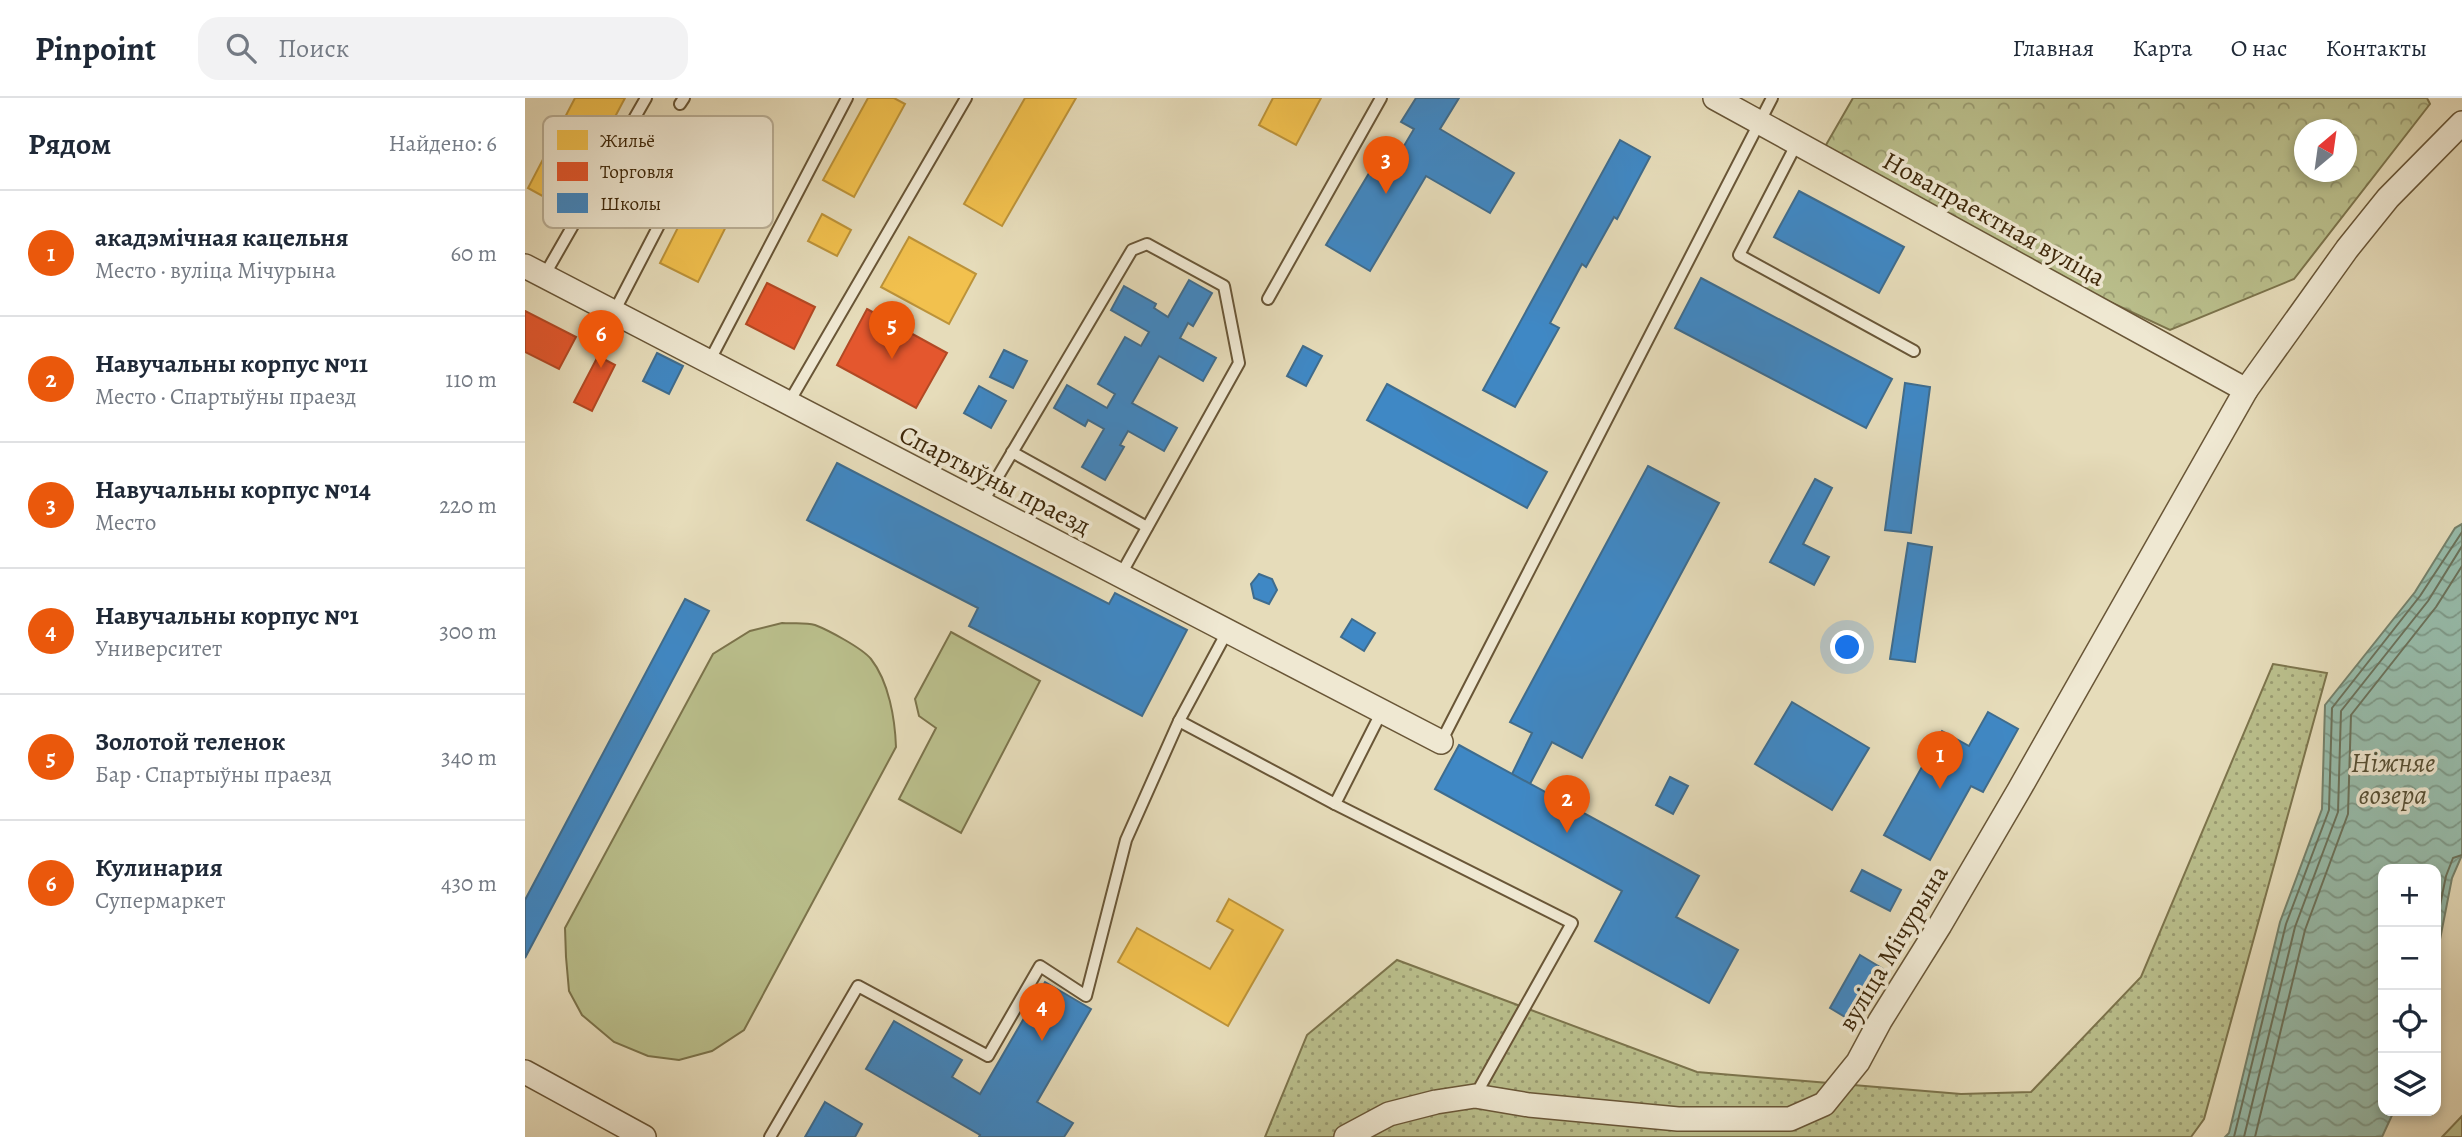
<!DOCTYPE html>
<html lang="ru">
<meta charset="utf-8">
<style>
:root{--surface:#fff;--page:#f2f2f3;--text:#1f2937;--muted:#747a83;--line:#e0e1e3;--accent:#ea580c}
body{margin:0;font-family:Alegreya,serif;background:var(--page);color:var(--text)}
.controls{position:absolute;right:21px;bottom:21px;display:grid;overflow:hidden;border-radius:14px;box-shadow:0 4px 10px #0003}
.controls button{width:63px;height:63px;display:grid;place-items:center;padding:0;border:0;border-bottom:2px solid var(--line);background:var(--surface);color:var(--text);font:35px sans-serif}
.compass{position:absolute;left:1769px;top:21px;width:63px;height:63px;border-radius:50%;background:var(--surface);box-shadow:0 4px 10px #0003;rotate:29deg}
.you{position:absolute;left:1323px;top:550px;width:24px;height:24px;margin:-18px;border:5px solid #fff;border-radius:50%;background:#1a73e8;box-shadow:0 0 0 10px #1a73e833}
.badge{display:grid;place-items:center;width:46px;height:46px;border-radius:50%;background:var(--accent);color:#fff;font-size:23px;font-weight:700}
.pin{position:absolute;translate:-50% -58px;filter:drop-shadow(0 2px 4px #0008)}
.pin::after{content:'';position:absolute;top:37px;width:24px;height:21px;background:inherit;clip-path:polygon(0 0,100% 0,50% 100%)}
.list{margin:0;padding:0;list-style:none}
h2{display:flex;justify-content:space-between;align-items:center;height:91px;margin:0;padding:0 28px;font-size:30px}
h2 small{font-size:23px;font-weight:400;color:var(--muted)}
.list li{display:grid;grid-template-columns:46px 1fr auto;gap:21px;align-items:center;box-sizing:border-box;height:126px;padding:0 28px;border-top:2px solid var(--line)}
.list b{display:block;font-size:26px;white-space:nowrap}
.list p{margin:0;font-size:23px;white-space:nowrap;color:var(--muted)}
.list em{font-size:23px;font-style:normal;color:var(--muted)}
.icon{flex:none;width:38px;height:38px;fill:none;stroke:currentColor;stroke-width:2;stroke-linecap:round;stroke-linejoin:round}
.map{position:relative;flex:none;width:1937px;height:1039px;overflow:hidden}
header{display:flex;align-items:center;gap:42px;box-sizing:border-box;height:98px;padding:0 35px;background:var(--surface);border-bottom:2px solid var(--line)}
header strong{font-size:33px}
nav{display:flex;gap:38px;margin-inline-start:auto;font-size:24px}
.search{width:490px;height:63px;background:var(--page);display:flex;align-items:center;gap:18px;box-sizing:border-box;padding:0 24px;border-radius:21px;color:var(--muted);font-size:26px}
main{display:flex}
aside{flex:1;background:var(--surface)}
.map>svg:first-child{display:block}
</style>
<header>
<strong>Pinpoint</strong>
<div class="search"><svg class="icon" aria-label="search" viewBox="0 0 24 24"><circle cx="10" cy="10" r="6"/><path d="M15 15l6 6"/></svg>Поиск</div>
<nav><a>Главная</a><a>Карта</a><a>О нас</a><a>Контакты</a></nav>
</header>
<main>
<aside>
<h2>Рядом<small>Найдено: 6</small></h2>
<ul class="list">
<li><span class="badge">1</span><div><b>акадэмічная кацельня</b><p>Место · вуліца Мічурына</p></div><em>60 m</em></li>
<li><span class="badge">2</span><div><b>Навучальны корпус №11</b><p>Место · Спартыўны праезд</p></div><em>110 m</em></li>
<li><span class="badge">3</span><div><b>Навучальны корпус №14</b><p>Место</p></div><em>220 m</em></li>
<li><span class="badge">4</span><div><b>Навучальны корпус №1</b><p>Университет</p></div><em>300 m</em></li>
<li><span class="badge">5</span><div><b>Золотой теленок</b><p>Бар · Спартыўны праезд</p></div><em>340 m</em></li>
<li><span class="badge">6</span><div><b>Кулинария</b><p>Супермаркет</p></div><em>430 m</em></li>
</ul>
</aside>
<div class="map">
<svg width="1937" height="1039" viewBox="0 0 1937 1039">
<defs>
<pattern id="grass-dots" width="8" height="8" patternUnits="userSpaceOnUse" patternTransform="scale(1.75)"><rect width="8" height="8" fill="#babf8c"/><path d="M2 2h.1M6 6h.1" fill="none" stroke="#999b71" stroke-width="1.8" stroke-linecap="round"/></pattern>
<pattern id="forest-crowns" width="20" height="18" patternUnits="userSpaceOnUse" patternTransform="scale(1.75)"><rect width="20" height="18" fill="#babf8c"/><path d="M2 6a3 3 0 1 1 6 0M12 15a3 3 0 1 1 6 0" fill="none" stroke="#999b71"/></pattern>
<pattern id="water-waves" width="16" height="10" patternUnits="userSpaceOnUse" patternTransform="scale(1.75)"><rect width="16" height="10" fill="#97bcab"/><path d="M0 5q4-4 8 0t8 0" fill="none" stroke="#7d9989"/></pattern>
</defs>
<rect width="100%" height="100%" fill="#e6dcba"/>
<filter id="stains"><feTurbulence type="fractalNoise" baseFrequency=".00286" numOctaves="4"/><feColorMatrix values="0 0 0 0 .2 0 0 0 0 .09 0 0 0 0 .02 0 0 0 .5 -.17"/></filter>
<radialGradient id="worn" r=".72"><stop offset=".6" stop-color="#630" stop-opacity="0"/><stop offset="1" stop-color="#630" stop-opacity=".3"/></radialGradient>
<polygon fill="url(#grass-dots)" stroke="#7c744c" stroke-width="2" points="1748,566 1802,575 1679,1021 1666,1039 740,1039 782,937 872,862 1172,974 1436,996 1506,994 1616,879"/>
<g fill="url(#forest-crowns)" stroke="#7c744c" stroke-width="2" fill-rule="evenodd">
<path d="M1328,0H1902L1905,6L1769,181L1645,232L1290,66ZM1780,32H1822V74H1780Z"/>
<polygon points="1937,1018 1937,1039 1917,1039"/>
</g>
<g fill="#babf8c" stroke="#7c744c" stroke-width="2">
<path d="M257,525C267,526 280,524 290,527C303,532 337,550 346,561C364,584 370,621 371,649L219,932L187,953L154,962L123,958L89,944L57,917L44,893L41,859L40,830L188,556L225,533Z"/>
<polygon points="426,534 515,583 436,735 374,701 411,630 394,618 390,601"/>
</g>
<polygon fill="url(#water-waves)" stroke="#74816b" stroke-width="2" points="1937,426 1937,757 1927,780 1911,862 1911,771 1858,771 1858,1013 1869,1013 1857,1039 1700,1039 1704,1035 1755,824 1797,711 1800,607 1890,494 1930,430"/>
<g fill="#f2c14e" stroke="#bc933a" stroke-width="2">
<polygon points="50,0 100,0 41,111 3,90"/>
<polygon points="343,0 369,0 380,6 329,99 298,82"/>
<polygon points="500,0 551,0 477,128 439,106"/>
<polygon points="748,0 796,0 771,47 734,27"/>
<polygon points="182,72 220,91 173,184 135,165"/>
<polygon points="297,116 326,132 312,158 283,143"/>
<polygon points="384,139 451,176 424,226 356,189"/>
<polygon points="704,801 758,832 703,928 593,864 612,830 685,871 708,832 692,823"/>
</g>
<g fill="#e4572e" stroke="#b24924" stroke-width="2">
<polygon points="242,185 290,209 269,251 221,226"/>
<polygon points="342,211 422,255 391,310 312,267"/>
<polygon points="0,213 51,239 34,271 0,254"/>
<polygon points="73,258 90,267 67,313 49,304"/>
</g>
<g fill="#3f88c5" stroke="#3f6c8d" stroke-width="2">
<polygon points="891,0 934,0 915,31 989,75 965,115 901,78 845,173 801,147 862,45 876,53 889,31 876,24"/>
<polygon points="1095,42 1125,59 1092,121 1089,119 1061,169 1057,166 1025,225 1034,230 990,309 958,292"/>
<polygon points="1274,93 1379,149 1354,195 1249,139"/>
<polygon points="1176,180 1367,281 1341,330 1150,230"/>
<polygon points="664,182 687,195 668,228 663,225 655,240 691,260 678,283 634,258 607,305 652,330 639,353 603,333 595,347 599,349 580,382 557,369 579,331 563,322 560,328 529,310 542,287 582,310 590,296 573,286 600,239 616,248 624,234 586,212 599,188 631,206 629,210 643,219"/>
<polygon points="778,248 797,258 781,288 762,278"/>
<polygon points="479,252 502,263 488,290 465,279"/>
<polygon points="132,255 158,268 144,296 118,283"/>
<polygon points="1380,285 1405,289 1386,435 1360,432"/>
<polygon points="862,286 1022,374 1002,410 842,322"/>
<polygon points="454,288 481,303 466,330 439,315"/>
<polygon points="312,365 584,506 590,495 662,532 617,618 444,528 453,510 282,422"/>
<polygon points="1123,368 1194,405 1057,660 1027,644 1005,686 987,676 1007,635 985,624"/>
<polygon points="1290,381 1307,390 1278,446 1304,459 1289,487 1245,464"/>
<polygon points="1383,445 1407,449 1390,564 1365,561"/>
<polygon points="734,476 747,481 752,492 744,506 729,500 726,486"/>
<polygon points="160,501 184,513 0,860 0,802"/>
<polygon points="827,521 850,535 839,553 816,539"/>
<polygon points="1267,604 1344,650 1307,712 1230,666"/>
<polygon points="1463,614 1493,631 1458,694 1446,688 1405,762 1359,737 1417,633 1444,648"/>
<polygon points="934,647 1174,778 1151,819 1213,852 1184,905 1070,843 1097,793 910,691"/>
<polygon points="1145,679 1163,688 1148,716 1131,707"/>
<polygon points="1337,772 1376,792 1365,813 1326,793"/>
<polygon points="1335,857 1360,872 1330,925 1305,910"/>
<polygon points="520,884 566,911 512,1004 548,1025 539,1039 454,1039 455,1037 341,971 369,923 437,962 427,979 455,996"/>
<polygon points="300,1004 337,1026 330,1039 280,1039"/>
</g>
<g fill="none" stroke-linecap="round" stroke-linejoin="round">
<g stroke="#6b725b" stroke-width="2">
<polyline points="1911,827 1921,778 1928,760 1937,757"/>
<polyline points="1709,1039 1761,826 1804,712 1807,610 1895,498 1937,434"/>
<polyline points="1719,1039 1770,829 1813,714 1816,613 1903,503 1937,448"/>
<polyline points="1730,1039 1780,832 1823,716 1826,617 1911,509 1937,468"/>
</g>
<defs>
<g id="lane">
<polyline points="155,6 159,0"/>
<polyline points="1272,45 1214,157 1389,253"/>
<polyline points="19,178 121,0"/>
<polyline points="743,201 856,0"/>
<polyline points="89,214 159,79"/>
<polyline points="184,264 322,0"/>
<polyline points="263,306 441,0"/>
<polyline points="487,354 622,429"/>
<polyline points="456,407 607,152 622,146 699,188 714,265 595,478"/>
<polyline points="703,532 654,623 810,706"/>
<polyline points="857,613 810,706 1047,825 950,998"/>
<polyline points="916,644 1247,0"/>
<polyline points="245,1039 333,888 463,958 515,868 561,898 601,742 654,623"/>
</g>
<g id="street">
<polyline points="1190,0 1721,292"/>
<polyline points="0,168 916,644"/>
<polyline points="0,974 119,1039"/>
<polyline points="821,1039 864,1016 911,1004 950,998 1004,1007 1153,1021 1265,1021 1299,1006 1333,964 1355,923 1415,827 1494,692 1721,292 1822,151 1863,100 1937,25"/>
</g>
</defs>
<use href="#lane" stroke="#695637" stroke-width="14"/>
<use href="#street" stroke="#695637" stroke-width="26"/>
<use href="#lane" stroke="#efe8d2" stroke-width="10"/>
<use href="#street" stroke="#efe8d2" stroke-width="23"/>
</g>
<g text-anchor="middle" dominant-baseline="central" stroke-width="7" stroke-linejoin="round" paint-order="stroke">
<g font-size="26" fill="#3f290b" stroke="#efe8d2">
<text transform="translate(1469 121) rotate(29)">Новапраектная вуліца</text>
<text transform="translate(470 382) rotate(27)">Спартыўны праезд</text>
<text transform="translate(1368 850) rotate(-59)">вуліца Мічурына</text>
</g>
<g font-size="28" font-style="italic" fill="#554e33" stroke="#efe8d2">
<text x="1868" y="665">Ніжняе<tspan x="1868" dy="32">возера</tspan></text>
</g>
</g>
<rect x="18" y="18" width="230" height="112" rx="10" fill="#efe8d2" stroke="#baaf96" stroke-width="2"/>
<rect x="32" y="32" width="31" height="20" fill="#f2c14e"/>
<rect x="32" y="64" width="31" height="19" fill="#e4572e"/>
<rect x="32" y="95" width="31" height="20" fill="#3f88c5"/>
<g font-size="19" fill="#3f290b">
<text x="75" y="49">Жильё</text>
<text x="75" y="80">Торговля</text>
<text x="75" y="112">Школы</text>
</g>
<rect width="100%" height="100%" filter="url(#stains)"/>
<rect width="100%" height="100%" fill="url(#worn)"/>
</svg>
<div class="controls">
<button>+</button>
<button>−</button>
<button><svg class="icon" aria-label="locate" viewBox="0 0 24 24"><circle cx="12" cy="12" r="6"/><path d="M12 2v4M12 18v4M2 12h4M18 12h4"/></svg></button>
<button><svg class="icon" aria-label="layers" viewBox="0 0 24 24"><path d="M12 4l9 5-9 5-9-5zM3 14l9 5 9-5"/></svg></button>
</div>
<svg class="compass" viewBox="-18 -18 36 36"><path d="M0-13l5 13h-10z" fill="#e53935"/><path d="M0 13l5-13h-10z" fill="#747a83"/></svg>
<div class="you"></div>
<div class="pin badge" style="left:1415px;top:691px">1</div>
<div class="pin badge" style="left:1042px;top:735px">2</div>
<div class="pin badge" style="left:861px;top:96px">3</div>
<div class="pin badge" style="left:517px;top:943px">4</div>
<div class="pin badge" style="left:367px;top:261px">5</div>
<div class="pin badge" style="left:76px;top:270px">6</div>
</div>
</main>
